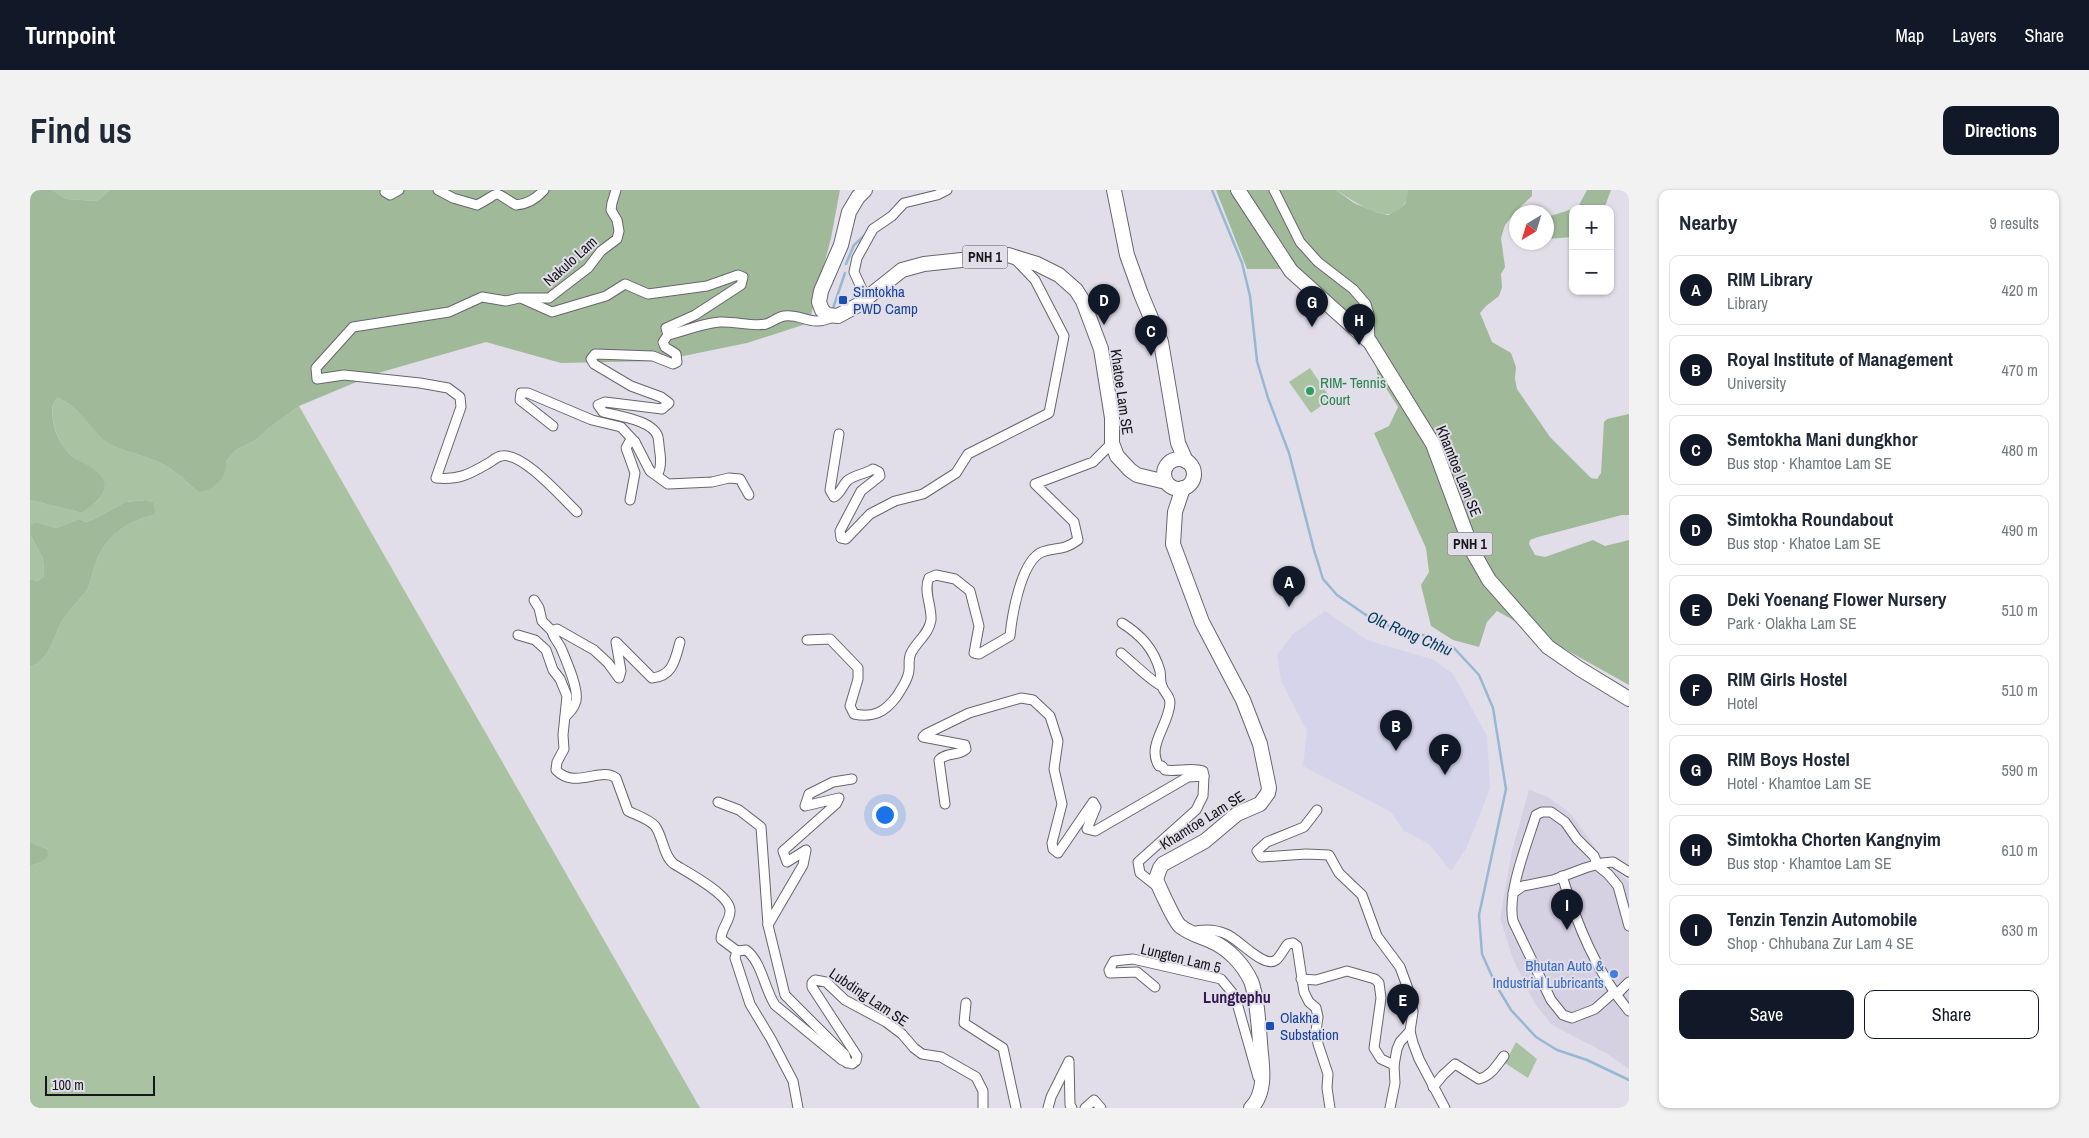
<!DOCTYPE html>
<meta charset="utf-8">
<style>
:root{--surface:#fff;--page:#f2f2f3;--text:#1f2937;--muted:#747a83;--line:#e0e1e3;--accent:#111827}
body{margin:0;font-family:"Archivo Narrow",sans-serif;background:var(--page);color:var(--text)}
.controls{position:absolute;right:15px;top:15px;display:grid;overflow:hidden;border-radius:10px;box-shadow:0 1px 4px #0004}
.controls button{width:45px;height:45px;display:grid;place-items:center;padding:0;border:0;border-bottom:1px solid var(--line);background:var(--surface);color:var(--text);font:25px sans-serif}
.compass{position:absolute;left:1479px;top:15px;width:45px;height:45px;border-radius:50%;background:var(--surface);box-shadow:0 1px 4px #0004;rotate:218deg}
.scale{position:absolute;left:15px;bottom:12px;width:110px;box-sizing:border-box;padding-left:5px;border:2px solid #17161a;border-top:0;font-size:14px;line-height:18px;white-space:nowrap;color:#17161a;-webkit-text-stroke:4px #e1dee9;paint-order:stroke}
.you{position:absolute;left:854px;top:624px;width:18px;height:18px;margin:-12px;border:4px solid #fff;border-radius:50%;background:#1a73e8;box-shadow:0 0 0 8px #1a73e833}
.badge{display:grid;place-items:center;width:32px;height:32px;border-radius:50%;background:var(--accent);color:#fff;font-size:16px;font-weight:700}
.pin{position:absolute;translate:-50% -41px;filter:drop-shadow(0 1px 2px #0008)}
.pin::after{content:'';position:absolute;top:26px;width:18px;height:15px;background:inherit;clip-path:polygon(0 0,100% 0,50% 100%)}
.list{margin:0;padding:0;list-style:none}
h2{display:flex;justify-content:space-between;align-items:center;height:65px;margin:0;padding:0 20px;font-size:21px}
h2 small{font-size:16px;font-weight:400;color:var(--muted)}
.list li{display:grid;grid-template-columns:32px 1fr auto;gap:15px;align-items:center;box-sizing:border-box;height:70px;margin:0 10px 10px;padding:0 10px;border:1px solid var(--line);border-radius:10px}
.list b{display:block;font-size:19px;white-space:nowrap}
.list p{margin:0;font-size:16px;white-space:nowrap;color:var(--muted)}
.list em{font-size:16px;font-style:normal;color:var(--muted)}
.actions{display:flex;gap:10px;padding:15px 20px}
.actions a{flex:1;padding:11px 0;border:1px solid var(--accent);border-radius:10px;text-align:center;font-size:18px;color:var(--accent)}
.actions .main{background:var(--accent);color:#fff}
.map{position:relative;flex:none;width:1599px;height:918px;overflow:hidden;border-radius:10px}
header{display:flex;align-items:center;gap:30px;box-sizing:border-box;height:70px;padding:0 25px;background:var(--accent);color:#fff}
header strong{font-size:24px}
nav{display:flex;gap:28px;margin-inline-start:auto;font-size:18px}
.intro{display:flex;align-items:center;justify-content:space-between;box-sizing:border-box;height:120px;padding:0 30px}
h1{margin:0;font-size:35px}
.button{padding:12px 22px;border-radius:10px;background:var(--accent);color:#fff;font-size:18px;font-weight:700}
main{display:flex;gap:30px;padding:0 30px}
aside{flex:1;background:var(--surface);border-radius:10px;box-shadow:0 1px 4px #0004}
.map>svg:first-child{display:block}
</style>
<header>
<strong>Turnpoint</strong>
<nav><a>Map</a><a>Layers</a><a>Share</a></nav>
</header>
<div class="intro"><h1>Find us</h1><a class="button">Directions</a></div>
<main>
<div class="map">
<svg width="1599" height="918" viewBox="0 0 1599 918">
<rect width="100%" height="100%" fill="#e1dee9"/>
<polygon fill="#d5d0e2" points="1499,600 1518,607 1541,624 1576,673 1599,692 1599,879 1576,863 1522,835 1505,814 1483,769 1470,728 1482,661"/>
<polygon fill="#d6d4ea" points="1295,421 1337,450 1404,470 1423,484 1457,546 1460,598 1437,657 1421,681 1399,654 1374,641 1361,622 1273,576 1277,541 1251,491 1247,465 1263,444"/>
<g fill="#a9c2a2">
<polygon points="22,0 80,0 67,11 36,9"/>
<path d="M1306,0H1378C1373,47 1327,13 1306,0Z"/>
<polygon points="1280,178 1301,209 1281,223 1259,192"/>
<path d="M27,208C44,212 60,237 73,248C88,262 110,263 128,272C144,279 156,291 168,302L206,260L226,250L239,238L269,216L670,918H0V676L12,672L17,659L0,652V477C19,470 22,452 30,435C37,421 50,411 58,398C62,390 63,380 66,372C76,346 96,332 123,325V312L116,310L95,312L64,329L56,332L49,329L26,338L7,332L1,346L13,369L14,386L8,391L0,389V310L52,323C58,318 68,312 72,305C84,286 50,274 40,264C30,254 25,243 23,229C22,220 21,216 27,208Z"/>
<polygon points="1486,852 1507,869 1498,888 1475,873"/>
</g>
<g fill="#a0ba99">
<path d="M0,0H22L36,9L67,11L80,0H810L801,48L779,133L717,153L629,171L531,173L456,152L348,183L269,216L239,238L226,250L206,260L196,271C198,287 183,301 168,302C156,291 144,279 128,272C110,263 88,262 72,248C60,237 44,212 27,208C21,216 22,220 23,230C25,243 30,254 40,264C48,272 61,275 69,284C85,301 64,314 52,323L0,310Z"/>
<polygon points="1186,0 1306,0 1324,13 1346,22 1358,25 1369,20 1375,14 1378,0 1502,0 1502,6 1486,21 1475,35 1471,48 1475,77 1471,84 1472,97 1469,106 1456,116 1450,123 1462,152 1481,163 1486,177 1485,189 1487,199 1520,247 1561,288 1567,289 1571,283 1574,232 1577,229 1599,224 1599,325 1592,325 1508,347 1500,350 1499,354 1505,365 1515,367 1563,350 1575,356 1599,350 1599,495 1467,421 1457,432 1449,457 1423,450 1401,436 1391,395 1399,382 1396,358 1344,243 1359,236 1368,217 1347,184 1344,124 1330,122 1324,127 1270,79 1217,79"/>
<polygon points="1557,0 1581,0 1574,19 1544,19 1549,15"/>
<polygon points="1543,19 1543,47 1517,49 1517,27"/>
<path d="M116,310L123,312L125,321L123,325C96,332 76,346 66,372C63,380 62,390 58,398C50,411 37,421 30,435C22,452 19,470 0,477V389L8,391L14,386L13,369L1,346V335L7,332L26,338L49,329L56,332L64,329L95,312Z"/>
<polygon points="0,652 17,659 18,666 12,672 0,676"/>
</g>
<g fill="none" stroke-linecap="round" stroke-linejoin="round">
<g stroke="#97b8d4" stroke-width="2.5">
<polyline points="1182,0 1212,73 1220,106 1227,171 1238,208 1259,263 1284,360 1293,389 1307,405 1336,425 1363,438 1396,446 1424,458 1449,485 1463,518 1476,599 1449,725 1452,764 1466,795 1481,820 1506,847 1527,860 1557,870 1599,890"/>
<polyline points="816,74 824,55 835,45"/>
<polyline points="802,121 815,83"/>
</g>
<defs>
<g id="street">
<polyline points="356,0 355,2 360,5 369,0"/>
<path d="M408,0L423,8L447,15C474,1 460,0 486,15C498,14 506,9 514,0"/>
<polyline points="1244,0 1270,52 1288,72 1323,99 1336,114 1339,124 1340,152"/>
<polyline points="836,108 824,82 827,68 843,39 862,26 874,13 907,5 917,0"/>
<path d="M493,109L522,122L576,106L595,94L618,104L677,96L708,85L713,87L711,95L665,125L636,138L638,145C655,141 673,133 690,132C705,131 722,137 736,134C742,132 748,127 754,126C771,123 782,138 802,127"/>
<polyline points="523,236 490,210 491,203 498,203 562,230 591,237 605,252 620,281 638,294 682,292 699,288 710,289 719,305"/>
<path d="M809,244L800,300L804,307C811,303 812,296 817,291C823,285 836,284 843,279L849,282L850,286L831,301L810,341L811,348L816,349L840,324L865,311L893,304L926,283L938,264L1019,223L1034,146L1005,90L985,69"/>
<path d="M627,285C631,280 631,269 630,263C629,258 629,252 628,247C623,230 587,226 573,222L568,215L575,212L632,219L639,213L631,207L601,196L564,174L561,169L565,164L623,166L643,174L647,172L646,164L635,157L633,152L638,145"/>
<polyline points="600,310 605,283 596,258 600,251 605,252"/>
<path d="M547,322C532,308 492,261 471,266C466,267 461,272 457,274C438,285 428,290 406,288L431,217L430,207L418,198L390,193L314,185L287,189L286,178L323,137L419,122L452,107L476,111L489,108H519L558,78L571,61L587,49L589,41L587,30L581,20L582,13L586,0"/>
<polyline points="504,410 509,418 512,431 522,441"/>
<path d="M1092,433C1111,445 1124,459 1130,481C1131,486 1130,492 1132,496C1134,503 1140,505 1140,513C1139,535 1116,556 1129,576H1132L1135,580C1148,582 1161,577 1173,581L1174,586"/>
<path d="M488,445L505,450L516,460L523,480L530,489L537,506L533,545L534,559L527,572L526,580C545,600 571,576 586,588L598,621C606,625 619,629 625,636C633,646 633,666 644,674C657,682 699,704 700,720C701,730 691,738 691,749L707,761"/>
<path d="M777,450L800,449L828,478V489L820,516L824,524C844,528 855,522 867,506C871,499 876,493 878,485C881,478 877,471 881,463C887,451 899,444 901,430C902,417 893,400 899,388L906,385L925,389L940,401L949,436L944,463L949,464L980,446C982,425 991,371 1012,362C1027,356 1032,362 1048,350L1044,332L1005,294L1063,272L1082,253"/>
<path d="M1091,463C1100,470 1124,494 1132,496"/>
<path d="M535,527C540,522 544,518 546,511C549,499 536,470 531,458C528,452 523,447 522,441L527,439L564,460L578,473L589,488L591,481L586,452L622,488C643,486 645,470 650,452"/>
<polyline points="688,612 709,620 731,637 738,735"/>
<path d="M915,614L909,570C916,562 929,566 936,559L935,555L893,547L896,544L939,523L991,508L1003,510L1020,526L1028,551L1024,579L1032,614L1022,653L1023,659L1028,663L1063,612L1066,617L1057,639L1065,641L1158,587L1174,586L1173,606L1166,620L1108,672L1110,683L1129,698"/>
<polyline points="1287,620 1274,637 1237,652 1227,661 1231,667 1276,664 1299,665 1309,683 1332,705 1347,746 1370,777 1381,807 1383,822 1380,841 1383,853 1389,869 1415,918"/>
<path d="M1532,686C1547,734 1566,782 1599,821"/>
<polyline points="1483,703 1493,696 1523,690 1555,678 1572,673 1583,672 1599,682"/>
<path d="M1599,736L1588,696L1578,684L1568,676L1564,666L1547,649L1535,632L1521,622H1512L1506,625C1497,654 1477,702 1483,731L1521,810L1533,825L1542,828L1565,819L1583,803H1588L1599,792"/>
<path d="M1161,742C1173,739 1185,739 1196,744C1209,749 1234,779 1246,770C1251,766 1254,758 1258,754L1263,753L1267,756L1274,802L1279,812L1286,818L1288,827L1286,841L1288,854L1298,884L1297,898L1300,918"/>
<polyline points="1271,789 1286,790 1317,781 1345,789 1349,793 1351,808 1344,858 1351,869 1364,875"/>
<polyline points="1125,797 1107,782 1080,783 1079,780 1084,771 1103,769 1191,789 1205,806 1228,887"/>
<polyline points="936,813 934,833 973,858 986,918"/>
<polyline points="817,873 815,865 755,805 738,735 773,675 776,660 757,672 753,661 806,614 809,608 775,616 779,604 803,592 822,589"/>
<path d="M1403,897L1413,885L1425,874L1449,889C1461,886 1467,875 1474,866"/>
<path d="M768,918L763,891L741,849L720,814L705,768L707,761L716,760C732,772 734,798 745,815L812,870L822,874L826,871L827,866L782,797V793L785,790L796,792L815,810L856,832L872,844L884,858L892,864L911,867L946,887L953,901V918"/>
<polyline points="1018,918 1021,907 1039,871 1040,915 1042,918"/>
<polyline points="1055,918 1064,910 1071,918"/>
<polyline points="1360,918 1365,893 1364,875 1367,859 1370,852 1380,841"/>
</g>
<g id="primary">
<polyline points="835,0 828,7 819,22 811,55 791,101 789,112 792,120 797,125 808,126 828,115 872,80 894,74 978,65 1007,74 1029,85 1046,100 1053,111 1071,159 1082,228 1082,253 1087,266 1100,280 1107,285 1136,292"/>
<polyline points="1084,0 1097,65 1111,104 1131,152 1148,253 1156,271"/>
<polyline points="1208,0 1261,81 1340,152 1403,254 1443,362 1459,390 1518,457 1550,479 1599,509"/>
<circle cx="1149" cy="284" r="15"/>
<path d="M1153,298L1145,322L1143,354L1172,432L1213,510L1230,554L1239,598L1238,603L1230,614L1207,624L1175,651L1133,674L1130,678L1126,689C1129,697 1145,732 1150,736C1160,744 1170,746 1181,751C1198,758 1213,774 1221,791C1228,809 1229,844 1231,864C1233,882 1235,904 1221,918"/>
</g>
</defs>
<use href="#street" stroke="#68656f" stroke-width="11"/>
<use href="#primary" stroke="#68656f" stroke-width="16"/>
<use href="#street" stroke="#fff" stroke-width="9"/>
<use href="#primary" stroke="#fff" stroke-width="14"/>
</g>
<g fill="#1a4fb4" stroke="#e1dee9" stroke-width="2">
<rect x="808" y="105" width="10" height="10" rx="2.5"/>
<rect x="1235" y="831" width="10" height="10" rx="2.5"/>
</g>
<circle fill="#2e9e5b" stroke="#e1dee9" stroke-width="2" cx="1280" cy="201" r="5"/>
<circle fill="#3f7fe0" stroke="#e1dee9" stroke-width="2" cx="1584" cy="784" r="5"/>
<g text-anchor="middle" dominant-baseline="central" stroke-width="4" stroke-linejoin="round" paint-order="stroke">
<g fill="#e1dee9" stroke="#545258" stroke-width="1">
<rect x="932.5" y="55.5" width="45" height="23" rx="4"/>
<rect x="1417.5" y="342.5" width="45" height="23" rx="4"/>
</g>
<g font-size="14" font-weight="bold" fill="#17161a">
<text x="955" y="67">PNH 1</text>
<text x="1440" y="354">PNH 1</text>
</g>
<g font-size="15" fill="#17161a" stroke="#e1dee9">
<text transform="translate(540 71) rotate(-42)">Nakulo Lam</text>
<text transform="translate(1092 202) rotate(82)">Khatoe Lam SE</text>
<text transform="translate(1429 281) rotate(68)">Khamtoe Lam SE</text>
<text transform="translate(1172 630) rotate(-32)">Khamtoe Lam SE</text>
<text transform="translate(1151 768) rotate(14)">Lungten Lam 5</text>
<text transform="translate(839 807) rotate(34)">Lubding Lam SE</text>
</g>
<g font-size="15" fill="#164399" stroke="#e1dee9" text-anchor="start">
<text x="823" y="101">Simtokha<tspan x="823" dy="17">PWD Camp</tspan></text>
<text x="1250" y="827">Olakha<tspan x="1250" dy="17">Substation</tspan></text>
</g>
<g font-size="15" fill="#27864d" stroke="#e1dee9" text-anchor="start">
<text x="1290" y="192">RIM- Tennis<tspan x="1290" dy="17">Court</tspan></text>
</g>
<g font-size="15" fill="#366cbe" stroke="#e1dee9" text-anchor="end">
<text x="1574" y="775">Bhutan Auto &amp;<tspan x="1574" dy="17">Industrial Lubricants</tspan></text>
</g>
<g font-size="16" font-style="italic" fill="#003b5f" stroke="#e1dee9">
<text transform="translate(1380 443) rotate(23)">Ola Rong Chhu</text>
</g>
<g font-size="16" font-weight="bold" fill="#321952" stroke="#e1dee9">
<text x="1207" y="807">Lungtephu</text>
</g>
</g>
</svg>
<div class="controls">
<button>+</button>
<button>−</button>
</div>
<svg class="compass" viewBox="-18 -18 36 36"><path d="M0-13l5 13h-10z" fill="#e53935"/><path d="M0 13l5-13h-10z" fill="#747a83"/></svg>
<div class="scale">100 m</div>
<div class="you"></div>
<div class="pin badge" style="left:1259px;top:417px">A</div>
<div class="pin badge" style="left:1366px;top:561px">B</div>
<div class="pin badge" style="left:1121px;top:166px">C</div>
<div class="pin badge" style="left:1074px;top:135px">D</div>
<div class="pin badge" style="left:1373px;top:835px">E</div>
<div class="pin badge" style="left:1415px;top:585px">F</div>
<div class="pin badge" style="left:1282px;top:137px">G</div>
<div class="pin badge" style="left:1329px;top:155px">H</div>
<div class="pin badge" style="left:1537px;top:740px">I</div>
</div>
<aside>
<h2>Nearby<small>9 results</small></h2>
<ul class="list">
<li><span class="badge">A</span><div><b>RIM Library</b><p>Library</p></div><em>420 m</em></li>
<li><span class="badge">B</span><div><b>Royal Institute of Management</b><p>University</p></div><em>470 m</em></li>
<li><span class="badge">C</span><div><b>Semtokha Mani dungkhor</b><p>Bus stop · Khamtoe Lam SE</p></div><em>480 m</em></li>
<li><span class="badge">D</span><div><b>Simtokha Roundabout</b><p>Bus stop · Khatoe Lam SE</p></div><em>490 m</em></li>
<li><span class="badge">E</span><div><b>Deki Yoenang Flower Nursery</b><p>Park · Olakha Lam SE</p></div><em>510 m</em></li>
<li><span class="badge">F</span><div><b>RIM Girls Hostel</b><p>Hotel</p></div><em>510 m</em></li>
<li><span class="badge">G</span><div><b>RIM Boys Hostel</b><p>Hotel · Khamtoe Lam SE</p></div><em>590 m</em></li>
<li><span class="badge">H</span><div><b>Simtokha Chorten Kangnyim</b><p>Bus stop · Khamtoe Lam SE</p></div><em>610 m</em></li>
<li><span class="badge">I</span><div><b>Tenzin Tenzin Automobile</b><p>Shop · Chhubana Zur Lam 4 SE</p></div><em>630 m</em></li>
</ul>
<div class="actions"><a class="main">Save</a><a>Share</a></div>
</aside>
</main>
